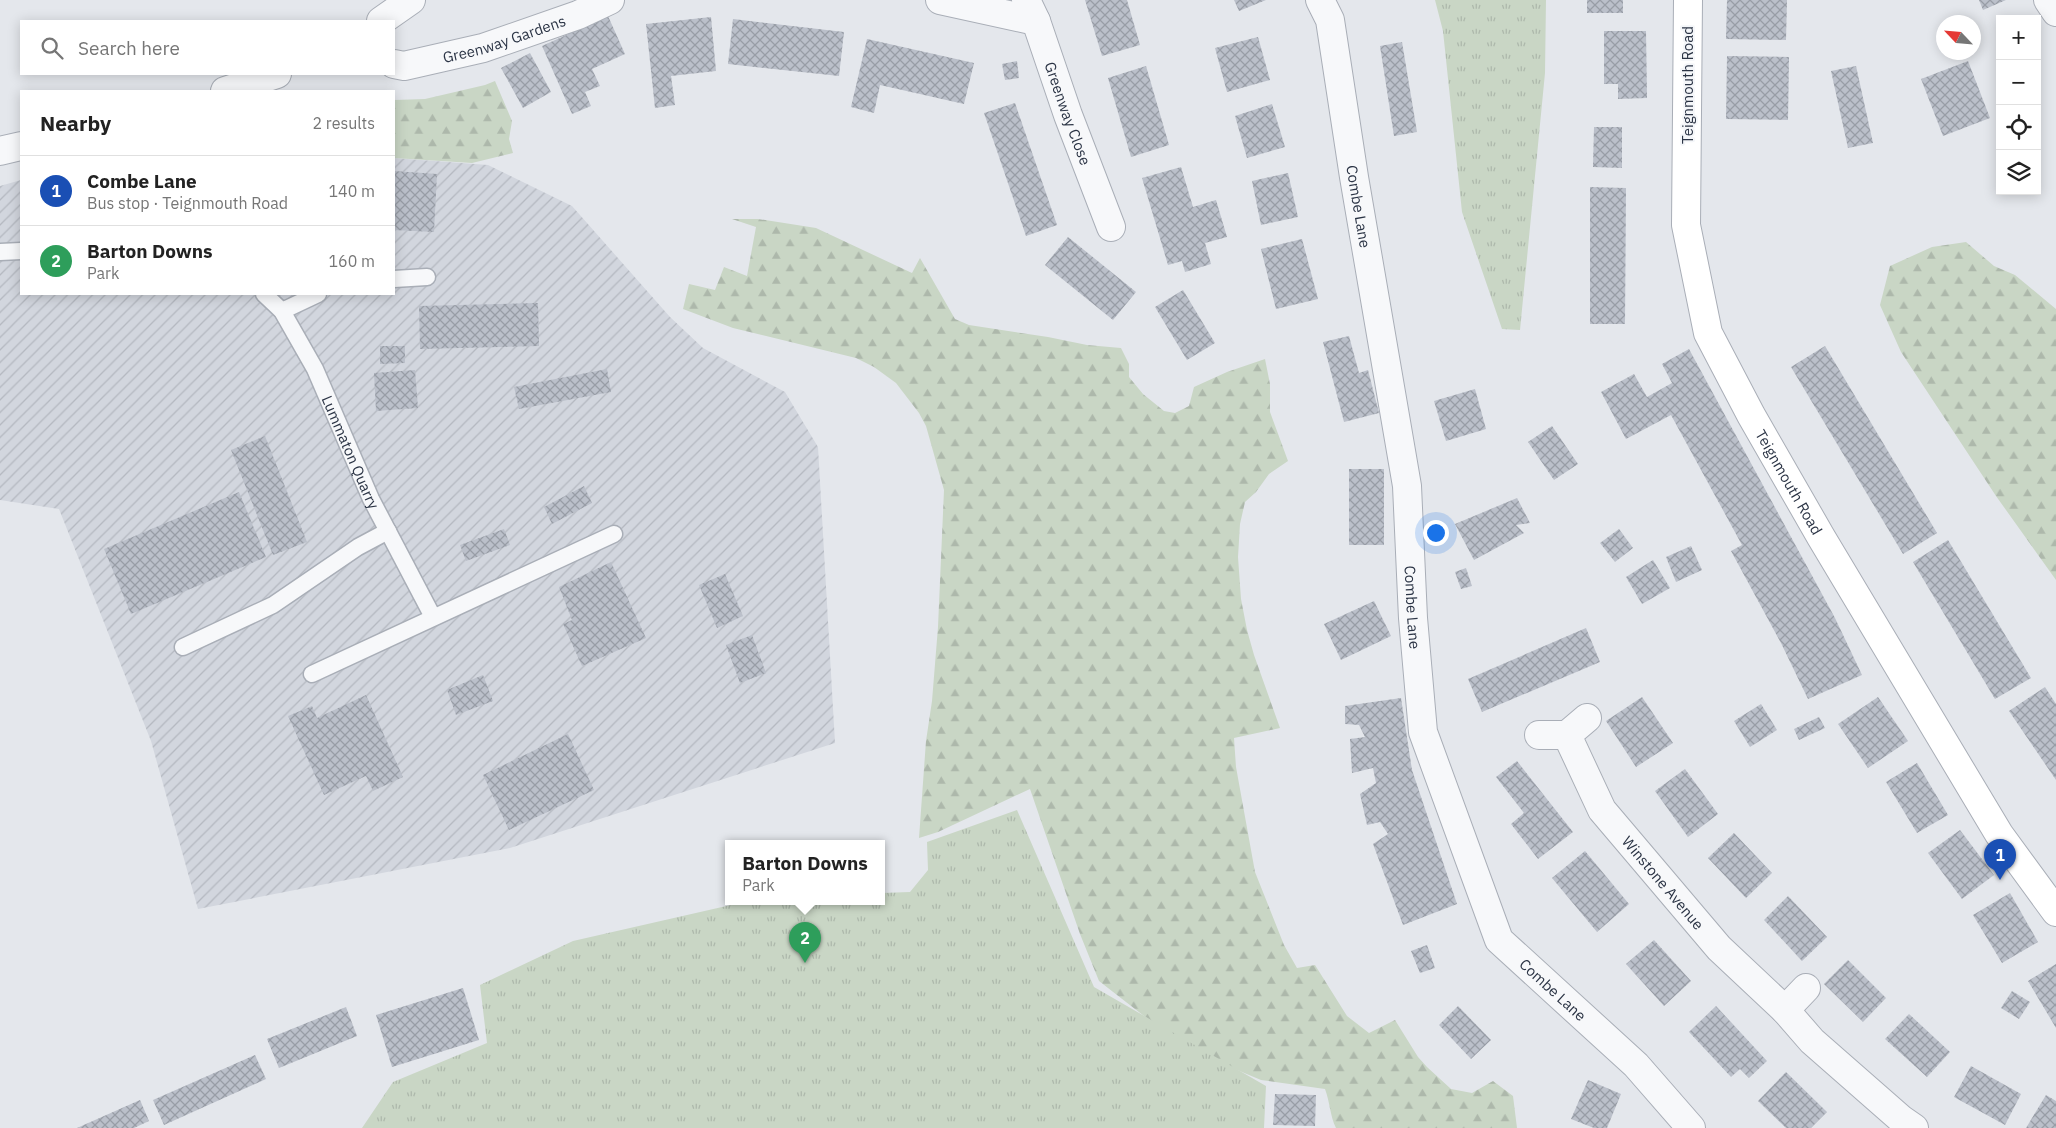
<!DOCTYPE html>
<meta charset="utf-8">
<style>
:root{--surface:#fff;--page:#f2f2f2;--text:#222;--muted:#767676;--line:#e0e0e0;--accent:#d1495b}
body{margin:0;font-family:"IBM Plex Sans",sans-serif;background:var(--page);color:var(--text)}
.controls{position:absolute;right:15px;top:15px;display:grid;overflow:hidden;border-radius:0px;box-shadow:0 2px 12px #0003}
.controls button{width:45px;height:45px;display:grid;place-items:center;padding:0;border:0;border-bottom:1px solid var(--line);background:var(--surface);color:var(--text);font:25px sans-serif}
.compass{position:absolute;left:1936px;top:15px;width:45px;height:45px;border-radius:50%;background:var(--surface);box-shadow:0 2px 12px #0003;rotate:296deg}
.you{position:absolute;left:1435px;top:532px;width:18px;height:18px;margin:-12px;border:4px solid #fff;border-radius:50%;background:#1a73e8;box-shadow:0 0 0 8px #1a73e833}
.badge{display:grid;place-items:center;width:32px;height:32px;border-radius:50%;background:var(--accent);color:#fff;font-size:16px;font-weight:700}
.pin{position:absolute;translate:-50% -41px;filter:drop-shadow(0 1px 2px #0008)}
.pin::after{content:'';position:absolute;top:26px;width:18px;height:15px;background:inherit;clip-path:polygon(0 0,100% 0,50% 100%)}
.popup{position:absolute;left:725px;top:840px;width:160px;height:65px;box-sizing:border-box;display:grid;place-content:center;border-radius:0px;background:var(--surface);filter:drop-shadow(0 1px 4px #0005);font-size:16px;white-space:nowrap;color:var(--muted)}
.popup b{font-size:19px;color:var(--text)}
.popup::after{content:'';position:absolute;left:50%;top:100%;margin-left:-10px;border:10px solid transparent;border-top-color:var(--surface)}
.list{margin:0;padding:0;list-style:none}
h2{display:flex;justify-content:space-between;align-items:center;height:65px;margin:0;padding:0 20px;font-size:21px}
h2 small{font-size:16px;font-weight:400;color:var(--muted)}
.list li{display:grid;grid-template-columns:32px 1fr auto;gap:15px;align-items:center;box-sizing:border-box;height:70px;padding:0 20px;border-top:1px solid var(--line)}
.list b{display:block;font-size:19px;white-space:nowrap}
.list p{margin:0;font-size:16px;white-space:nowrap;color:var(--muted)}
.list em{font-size:16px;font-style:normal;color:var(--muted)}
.icon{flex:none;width:28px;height:28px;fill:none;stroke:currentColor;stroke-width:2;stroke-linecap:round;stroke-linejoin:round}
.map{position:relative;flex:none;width:2056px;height:1128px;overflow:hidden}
.search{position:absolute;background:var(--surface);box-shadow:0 2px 12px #0003;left:20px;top:20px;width:375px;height:55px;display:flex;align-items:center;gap:12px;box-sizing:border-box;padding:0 18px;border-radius:0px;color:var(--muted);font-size:19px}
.panel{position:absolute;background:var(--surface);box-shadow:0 2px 12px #0003;left:20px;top:90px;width:375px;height:205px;border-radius:0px}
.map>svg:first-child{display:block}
</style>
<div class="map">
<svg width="2056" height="1128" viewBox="0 0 2056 1128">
<defs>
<pattern id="industrial-furrows" width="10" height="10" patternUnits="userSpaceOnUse" patternTransform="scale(1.25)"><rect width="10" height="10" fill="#d2d6de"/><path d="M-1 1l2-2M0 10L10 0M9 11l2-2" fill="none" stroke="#b4b8c0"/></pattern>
<pattern id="forest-firs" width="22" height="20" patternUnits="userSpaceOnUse" patternTransform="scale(1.25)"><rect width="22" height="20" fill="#c9d6c5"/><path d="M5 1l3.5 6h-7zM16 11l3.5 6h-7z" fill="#adb8ab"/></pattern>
<pattern id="park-tufts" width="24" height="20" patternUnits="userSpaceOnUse" patternTransform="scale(1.25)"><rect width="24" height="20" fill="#c9d6c5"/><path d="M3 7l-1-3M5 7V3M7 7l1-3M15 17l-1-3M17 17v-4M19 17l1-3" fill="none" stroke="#adb8ab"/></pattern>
<pattern id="building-cross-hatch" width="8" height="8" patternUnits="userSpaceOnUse" patternTransform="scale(1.25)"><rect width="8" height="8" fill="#bbc0ca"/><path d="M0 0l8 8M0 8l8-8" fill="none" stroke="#989da6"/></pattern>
</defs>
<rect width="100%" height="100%" fill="#e4e7ec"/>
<polygon fill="url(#industrial-furrows)" points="394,158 488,165 572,206 670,317 703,348 785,392 818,447 835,743 510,848 198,909 151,741 59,509 0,500 0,186 21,180 21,294 394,294"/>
<g fill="url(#forest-firs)">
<polygon points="495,81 512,121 509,139 513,153 472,163 394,158 394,100 425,99 485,85"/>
<path d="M732,219H758L816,228L912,273L920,258L955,319L969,325L1048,337L1087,345L1121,348L1129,364V377L1143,394L1164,411L1175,413L1189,406L1194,387L1227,372L1265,359L1270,384V412L1288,461L1269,474L1256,492L1245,502L1240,524L1238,557L1241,599L1247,630L1254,655L1280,728L1234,738L1236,767L1255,872L1284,945L1297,968L1315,965L1347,1016L1369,1033L1395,1020L1418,1057L1427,1067L1451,1089L1472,1093L1493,1081L1513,1096L1517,1128H1336C1330,1116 1330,1102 1325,1089L1261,1080L1218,1062L1153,1023L1099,981L1080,934L1030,789L938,832L919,838L926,741L932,701L938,627L944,490L926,426L919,413L896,383L874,367L856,358L733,328L683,309L689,284L715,290L724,267L747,276L756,227Z"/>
<polygon points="1966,242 1994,266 2015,275 2056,309 2056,580 1996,496 1901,352 1880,305 1890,266 1932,247"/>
</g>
<g fill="url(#park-tufts)">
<polygon points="1435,0 1546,0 1545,73 1520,330 1502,329 1462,212 1443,31"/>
<polygon points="1017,810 1094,987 1266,1086 1264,1128 362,1128 393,1082 487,1043 480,985 573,941 744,902 881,902 881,893 910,892 928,870 927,842"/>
</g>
<g fill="url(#building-cross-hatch)">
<polygon points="1085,0 1127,0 1140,45 1102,56"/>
<polygon points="1234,0 1266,0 1239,11"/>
<rect x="1587" y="0" width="36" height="13"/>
<polygon points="1727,0 1787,0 1786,40 1726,39"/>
<polygon points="1979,0 2006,0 1983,10"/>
<polygon points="608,16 625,54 592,69 600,86 585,92 591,106 572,114 542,46"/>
<polygon points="711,17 716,71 671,76 675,105 655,108 646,24"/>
<polygon points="733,19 844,32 839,76 728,64"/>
<polygon points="1604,31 1646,31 1647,98 1618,99 1618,84 1604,84"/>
<polygon points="1258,37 1270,80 1227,92 1215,48"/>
<polygon points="867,39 974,63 964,104 880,85 874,113 851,107"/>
<polygon points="1402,42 1417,132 1394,136 1380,46"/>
<polygon points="530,53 551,92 523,108 501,68"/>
<polygon points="1727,56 1789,57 1788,120 1726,119"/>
<polygon points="1017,61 1019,78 1005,80 1002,64"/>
<polygon points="1968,61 1990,118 1943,136 1921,79"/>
<polygon points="1146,66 1169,145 1131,157 1108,78"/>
<polygon points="1856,66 1873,143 1848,148 1831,71"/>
<polygon points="1015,103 1057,225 1026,236 984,113"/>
<polygon points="1272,104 1285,147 1247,158 1235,116"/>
<polygon points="1594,127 1622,127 1622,168 1593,167"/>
<polygon points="1181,167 1193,207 1216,200 1227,237 1205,243 1211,264 1185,272 1182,261 1168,265 1142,178"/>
<polygon points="394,171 437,174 434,232 394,230"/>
<polygon points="1288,173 1298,217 1261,225 1252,181"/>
<polygon points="1590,187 1626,188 1625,324 1590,324"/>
<polygon points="1068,237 1136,292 1113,320 1045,265"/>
<polygon points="1302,239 1318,299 1276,309 1261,249"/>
<polygon points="1183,290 1215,343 1187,360 1155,307"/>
<polygon points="538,303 539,346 420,349 419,306"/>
<polygon points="1349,336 1359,373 1368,370 1379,413 1344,422 1323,342"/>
<polygon points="380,346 405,346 405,363 380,364"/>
<polygon points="1825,346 1937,533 1903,554 1791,367"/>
<polygon points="1689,349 1835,618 1862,675 1808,699 1781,643 1731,551 1742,545 1671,415 1626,439 1601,392 1634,374 1647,397 1672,383 1662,364"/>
<polygon points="607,369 611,392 519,409 514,387"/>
<polygon points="415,370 418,408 376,411 374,373"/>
<polygon points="1475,389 1486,429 1446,441 1434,401"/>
<polygon points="1552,426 1578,464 1554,480 1528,442"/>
<polygon points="265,436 307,542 273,555 231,450"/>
<rect x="1349" y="469" width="35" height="76"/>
<polygon points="584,486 592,503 552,524 544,507"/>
<polygon points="239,492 266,557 131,614 104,549"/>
<polygon points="1517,498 1530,523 1516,525 1524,533 1474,560 1455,524"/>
<polygon points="504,529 510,545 466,561 460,545"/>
<polygon points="1619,529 1633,548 1615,562 1600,543"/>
<polygon points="1948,540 2031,678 1995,699 1913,562"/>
<polygon points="1691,546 1702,570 1676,582 1666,557"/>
<polygon points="1653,560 1670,588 1642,604 1626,577"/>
<polygon points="611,562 646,638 582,666 563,624 572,620 559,587"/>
<polygon points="1466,568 1472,586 1461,589 1455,572"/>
<polygon points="725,574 743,616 717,628 699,585"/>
<polygon points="1374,601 1391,636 1341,660 1324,624"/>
<polygon points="1586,628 1600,662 1482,712 1468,679"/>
<polygon points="752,635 766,673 740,683 726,645"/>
<polygon points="483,675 493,701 456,715 447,690"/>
<polygon points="2045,687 2056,704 2056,780 2009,711"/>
<polygon points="366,695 403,777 373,791 366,776 324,795 288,716 312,706 317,718"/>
<polygon points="1642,697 1673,743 1636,767 1606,721"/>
<polygon points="1878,697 1908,741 1868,768 1838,724"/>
<polygon points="1401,698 1412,770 1457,904 1403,925 1373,844 1388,834 1380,822 1367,825 1360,794 1376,783 1373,768 1352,773 1350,739 1365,737 1359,725 1345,724 1345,706"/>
<polygon points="1761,704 1777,730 1750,747 1734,721"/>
<polygon points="1819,717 1825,728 1799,740 1794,729"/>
<polygon points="568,734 594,790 509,830 483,775"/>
<polygon points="1517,761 1573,832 1538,859 1511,824 1524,813 1496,777"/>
<polygon points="1917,763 1948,815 1917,833 1886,782"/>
<polygon points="1685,769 1718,814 1688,837 1655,791"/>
<polygon points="1960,830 1994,875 1962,899 1928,853"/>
<polygon points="1734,833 1772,873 1746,898 1708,858"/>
<polygon points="1585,851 1629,904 1597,932 1552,878"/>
<polygon points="2010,893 2038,942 2002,963 1973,915"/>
<polygon points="1788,896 1827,937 1802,961 1764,920"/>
<polygon points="1654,940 1691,981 1664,1006 1626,964"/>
<polygon points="1427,945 1435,968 1420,973 1411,951"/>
<polygon points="1848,960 1886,998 1863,1022 1824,984"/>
<polygon points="2056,964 2056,1028 2028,981"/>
<polygon points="463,988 479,1040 392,1067 376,1015"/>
<polygon points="2012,991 2030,1002 2019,1019 2001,1008"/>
<polygon points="1458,1006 1491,1040 1471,1059 1439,1025"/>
<polygon points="1716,1006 1767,1061 1749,1078 1740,1069 1731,1077 1689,1032"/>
<polygon points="346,1007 357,1036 279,1068 267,1039"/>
<polygon points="1909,1014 1950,1052 1927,1077 1885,1039"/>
<polygon points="255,1055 266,1079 164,1125 153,1100"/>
<polygon points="1971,1066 2021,1094 2005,1125 1954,1097"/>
<polygon points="1786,1072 1827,1112 1811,1128 1786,1128 1758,1101"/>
<polygon points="1588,1080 1621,1094 1607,1128 1594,1128 1571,1119"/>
<polygon points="1275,1094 1316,1095 1315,1126 1273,1125"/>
<polygon points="2046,1095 2056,1101 2056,1128 2026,1128"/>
<polygon points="140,1100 149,1121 134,1128 77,1128"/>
</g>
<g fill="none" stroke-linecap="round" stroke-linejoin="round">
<defs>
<g id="lane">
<polyline points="0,252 21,251"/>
<polyline points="394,279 427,277"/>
<path id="s1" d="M264,294L282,311L315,369L371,499L433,617"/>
<polyline points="282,311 318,294"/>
<polyline points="183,647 273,605 358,547 388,531"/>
<polyline points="312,674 614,534"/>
</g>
<g id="street">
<polyline points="940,0 1036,21"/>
<path id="s2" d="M1026,0L1036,21L1068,115L1111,227"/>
<path id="s3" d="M1320,0L1330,20L1354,177L1407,486L1413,618L1423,732L1499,940L1636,1065L1691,1128"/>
<polyline points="2048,0 2056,12"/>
<polyline points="381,21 411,0"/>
<path id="s4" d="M394,64L404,66L483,48L578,15L610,0"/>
<polyline points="225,91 277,74"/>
<polyline points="0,151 21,146"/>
<path id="s5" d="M1587,718L1567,735L1602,810L1719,948L1785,1010L1812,1041L1901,1119L1914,1128"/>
<polyline points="1539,735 1567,735"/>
<polyline points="1785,1010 1806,988"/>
</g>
<g id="secondary">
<path id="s6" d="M1688,0L1686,225L1708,333L1751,415L1821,537L1999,834L2056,912"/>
</g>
</defs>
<use href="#lane" stroke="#a9aeb7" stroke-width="19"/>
<use href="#street" stroke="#a9aeb7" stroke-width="30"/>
<use href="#secondary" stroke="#a9aeb7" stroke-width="30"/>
<use href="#lane" stroke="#f7f8fa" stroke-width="16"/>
<use href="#street" stroke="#f7f8fa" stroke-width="28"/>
<use href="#secondary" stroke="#fff" stroke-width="28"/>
</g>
<g text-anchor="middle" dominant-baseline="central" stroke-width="4" stroke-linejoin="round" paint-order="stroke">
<g font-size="15" fill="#2b3445" stroke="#f4f6f9">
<text stroke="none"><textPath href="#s4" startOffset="114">Greenway Gardens</textPath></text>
<text transform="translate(1687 85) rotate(-90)">Teignmouth Road</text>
<text stroke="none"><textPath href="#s2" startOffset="121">Greenway Close</textPath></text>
<text stroke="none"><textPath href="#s3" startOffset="211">Combe Lane</textPath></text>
<text stroke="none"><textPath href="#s1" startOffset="182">Lummaton Quarry</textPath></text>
<text stroke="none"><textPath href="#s6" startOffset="505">Teignmouth Road</textPath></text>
<text stroke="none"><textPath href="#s3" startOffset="616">Combe Lane</textPath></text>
<text stroke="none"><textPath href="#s5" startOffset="204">Winstone Avenue</textPath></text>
<text stroke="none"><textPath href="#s3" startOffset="1036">Combe Lane</textPath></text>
</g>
</g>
</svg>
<div class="controls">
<button>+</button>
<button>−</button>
<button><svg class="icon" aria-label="locate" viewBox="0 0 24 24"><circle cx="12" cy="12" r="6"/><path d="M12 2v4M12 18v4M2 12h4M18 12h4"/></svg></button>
<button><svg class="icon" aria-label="layers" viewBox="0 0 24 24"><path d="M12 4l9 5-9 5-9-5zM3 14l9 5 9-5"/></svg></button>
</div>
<svg class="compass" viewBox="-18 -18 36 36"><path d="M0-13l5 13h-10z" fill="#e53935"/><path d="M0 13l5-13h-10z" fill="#767676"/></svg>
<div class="you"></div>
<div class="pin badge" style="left:2000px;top:880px;background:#1a4fb4">1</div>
<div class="pin badge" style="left:805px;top:963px;background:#2e9e5b">2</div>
<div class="popup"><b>Barton Downs</b>Park</div>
<div class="search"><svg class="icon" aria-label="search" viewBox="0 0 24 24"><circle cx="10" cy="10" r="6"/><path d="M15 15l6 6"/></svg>Search here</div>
<section class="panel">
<h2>Nearby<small>2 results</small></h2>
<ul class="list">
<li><span class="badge" style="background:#1a4fb4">1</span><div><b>Combe Lane</b><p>Bus stop · Teignmouth Road</p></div><em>140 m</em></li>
<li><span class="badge" style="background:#2e9e5b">2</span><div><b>Barton Downs</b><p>Park</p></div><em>160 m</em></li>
</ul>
</section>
</div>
